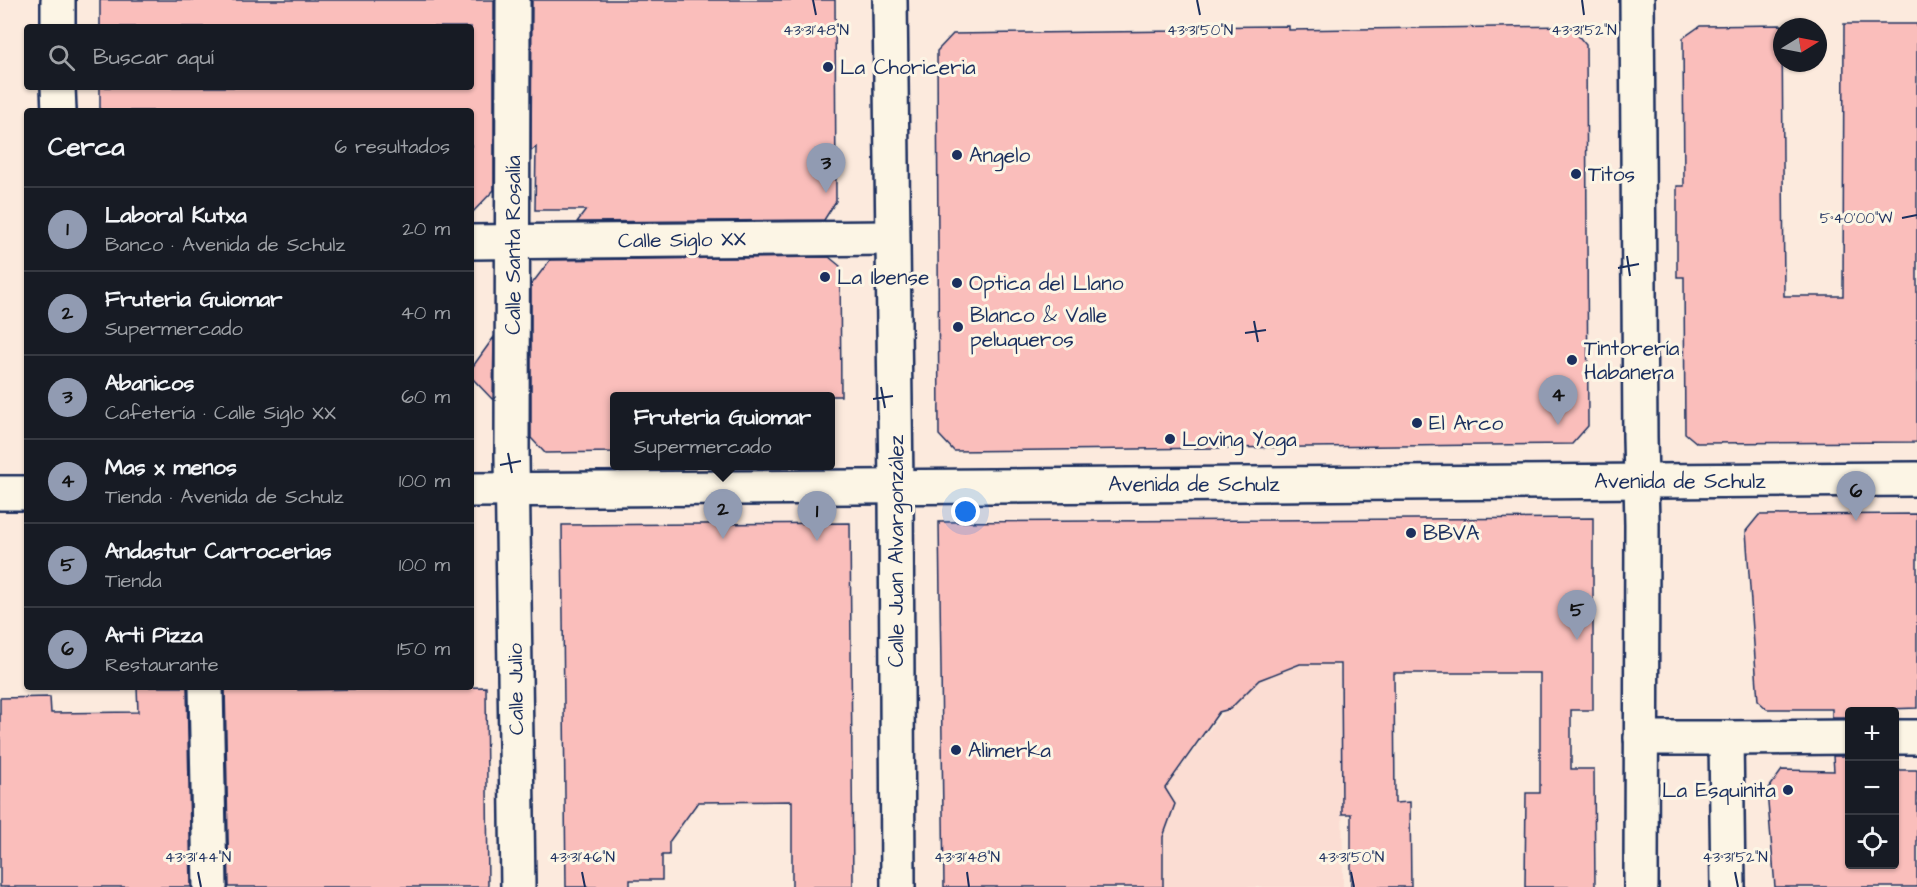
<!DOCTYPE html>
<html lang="es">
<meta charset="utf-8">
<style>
:root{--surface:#171b24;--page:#20242c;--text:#f1f3f6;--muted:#9ea1a6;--line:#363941;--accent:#919bb2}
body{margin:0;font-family:"Architects Daughter",sans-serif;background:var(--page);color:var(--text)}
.controls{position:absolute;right:18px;bottom:18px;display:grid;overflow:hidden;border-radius:6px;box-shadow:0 2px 4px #0004}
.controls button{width:54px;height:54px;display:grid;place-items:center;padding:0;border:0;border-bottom:2px solid var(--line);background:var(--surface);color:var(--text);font:30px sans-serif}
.compass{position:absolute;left:1773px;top:18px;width:54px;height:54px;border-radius:50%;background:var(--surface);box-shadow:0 2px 4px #0004;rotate:80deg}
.you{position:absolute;left:966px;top:512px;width:21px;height:21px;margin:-15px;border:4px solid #fff;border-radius:50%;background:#1a73e8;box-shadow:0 0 0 9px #1a73e833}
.badge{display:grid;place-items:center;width:39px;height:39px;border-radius:50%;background:var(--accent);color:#111;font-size:20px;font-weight:700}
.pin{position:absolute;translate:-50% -50px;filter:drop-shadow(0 2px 3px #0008)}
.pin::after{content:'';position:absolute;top:32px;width:21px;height:18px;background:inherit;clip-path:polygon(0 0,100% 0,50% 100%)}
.popup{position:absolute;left:610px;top:392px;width:225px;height:78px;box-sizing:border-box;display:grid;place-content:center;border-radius:6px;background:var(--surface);filter:drop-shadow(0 2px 4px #0005);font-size:20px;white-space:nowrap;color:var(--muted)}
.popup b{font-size:22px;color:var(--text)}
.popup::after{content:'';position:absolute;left:50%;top:100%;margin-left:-12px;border:12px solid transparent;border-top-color:var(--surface)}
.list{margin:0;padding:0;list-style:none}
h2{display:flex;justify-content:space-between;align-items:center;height:78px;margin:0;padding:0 24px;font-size:26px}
h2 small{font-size:20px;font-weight:400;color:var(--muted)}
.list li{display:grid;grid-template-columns:39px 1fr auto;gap:18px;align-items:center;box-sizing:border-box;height:84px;padding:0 24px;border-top:2px solid var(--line)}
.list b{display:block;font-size:22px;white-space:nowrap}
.list p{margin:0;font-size:20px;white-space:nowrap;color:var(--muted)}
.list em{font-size:20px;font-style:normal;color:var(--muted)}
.icon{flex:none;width:33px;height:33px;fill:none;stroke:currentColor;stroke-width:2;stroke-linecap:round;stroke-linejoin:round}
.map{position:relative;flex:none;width:1917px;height:887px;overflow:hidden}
.search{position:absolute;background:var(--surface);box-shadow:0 2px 4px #0004;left:24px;top:24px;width:450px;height:66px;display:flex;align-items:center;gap:15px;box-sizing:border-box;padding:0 21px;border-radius:6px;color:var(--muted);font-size:22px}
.panel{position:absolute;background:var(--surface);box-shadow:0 2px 4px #0004;left:24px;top:108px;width:450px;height:582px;border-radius:6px}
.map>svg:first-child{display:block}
</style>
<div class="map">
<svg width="1917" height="887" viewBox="0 0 1917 887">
<rect width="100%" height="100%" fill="#fceadd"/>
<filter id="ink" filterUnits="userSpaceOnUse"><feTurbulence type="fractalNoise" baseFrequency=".0167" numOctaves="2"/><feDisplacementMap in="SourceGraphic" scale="12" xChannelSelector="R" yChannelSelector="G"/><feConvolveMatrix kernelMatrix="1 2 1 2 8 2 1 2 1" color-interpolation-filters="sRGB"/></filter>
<g filter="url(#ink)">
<polygon fill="#fbddd3" points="1284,664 1335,664 1341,673 1343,887 1163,887 1163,837 1175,804 1165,788 1225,710 1232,707 1259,680 1284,670"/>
<g fill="#fabebb" stroke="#1b2f5e" stroke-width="1.5">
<polygon points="100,0 494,0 494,190 471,214 471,111 100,111 100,87 471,87 471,27 100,27"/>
<polygon points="532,0 835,0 836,201 824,220 577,222 586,210 535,210 536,147 531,151"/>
<polygon points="1844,24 1917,24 1917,442 1697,443 1685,433 1684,277 1677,277 1677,186 1684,186 1683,38 1700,26 1782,25 1784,296 1843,296"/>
<polygon points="1289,26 1289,30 1570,26 1586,45 1588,426 1572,444 954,451 939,435 937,51 953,34 1180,31 1180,27"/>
<polygon points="829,257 840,266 841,396 615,396 615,452 545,453 531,438 531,285 550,260"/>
<polygon points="494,337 493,400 471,377 471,369"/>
<polygon points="1917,514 1917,708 1887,709 1887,711 1850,711 1850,718 1832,718 1832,709 1767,709 1758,701 1746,531 1759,515"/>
<polygon points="1593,518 1593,710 1571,710 1571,769 1594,769 1595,887 1525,887 1526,793 1540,793 1540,673 1394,673 1395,803 1410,802 1411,887 1351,887 1351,814 1342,814 1341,664 1300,664 1259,680 1230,709 1219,712 1165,788 1175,804 1163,837 1163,887 944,887 939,522"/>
<polygon points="850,523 853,887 792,887 792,801 698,802 669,842 669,855 662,855 662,880 630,880 630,887 566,887 562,525"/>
<polygon points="137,687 187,687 191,887 0,887 0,698 50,697 51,713 138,712"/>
<polygon points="225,687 298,687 298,690 486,687 488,887 229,887"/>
<polygon points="1833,756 1850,756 1850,864 1894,864 1894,770 1917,770 1917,887 1775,887 1767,791 1782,770 1834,771"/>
</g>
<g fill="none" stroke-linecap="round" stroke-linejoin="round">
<defs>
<g id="minor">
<polyline points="58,0 58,27"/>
<polyline points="513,0 512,456 518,887"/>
<polyline points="890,0 896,487 898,887"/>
<polyline points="1637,0 1640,437 1642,525 1641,887"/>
<polyline points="58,87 59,111"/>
<polyline points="471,242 892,238"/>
<polyline points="471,490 1917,479"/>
<polyline points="0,493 27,493"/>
<polyline points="206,687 210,887"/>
<polyline points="1894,737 1917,737"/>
<polyline points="1641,738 1726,738 1728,887"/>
<polyline points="1726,738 1850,737"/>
</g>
</defs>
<use href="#minor" stroke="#1b2f5e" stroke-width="38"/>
<use href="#minor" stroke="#fcf5e5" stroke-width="33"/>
</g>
</g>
<path fill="none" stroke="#1b2f5e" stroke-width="2" d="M813,0L816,15M1197,0L1200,15M1582,0L1584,15M1902,218L1917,215M1627,256L1630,276M1618,268L1639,264M1254,321L1258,342M1245,333L1266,330M881,387L885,408M873,399L893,396M508,453L512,473M500,465L521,461M198,872L201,887M582,872L585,887M967,872L969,887M1351,872L1354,887M1735,872L1738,887"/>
<g fill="#1b2f5e" stroke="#fcf5e5" stroke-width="2">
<circle cx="828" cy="67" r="6"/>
<circle cx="957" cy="155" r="6"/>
<circle cx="1576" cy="174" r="6"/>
<circle cx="825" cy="277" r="6"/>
<circle cx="957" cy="283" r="6"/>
<circle cx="958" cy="327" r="6"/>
<circle cx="1572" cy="360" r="6"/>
<circle cx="1417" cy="423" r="6"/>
<circle cx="1170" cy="439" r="6"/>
<circle cx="1411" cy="533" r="6"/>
<circle cx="956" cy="750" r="6"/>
<circle cx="1788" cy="790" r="6"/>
</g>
<g text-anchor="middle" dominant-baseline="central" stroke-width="6" stroke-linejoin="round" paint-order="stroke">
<g font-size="21" fill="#1b2f5e" stroke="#fcf5e5" text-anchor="start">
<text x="840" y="67">La Choriceria</text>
<text x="969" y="155">Angelo</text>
<text x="1588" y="174">Titos</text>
<text x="837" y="277">La Ibense</text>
<text x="969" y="283">Optica del Llano</text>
<text x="970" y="315">Blanco &amp; Valle<tspan x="970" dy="24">peluqueros</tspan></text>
<text x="1584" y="348">Tintorería<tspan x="1584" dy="24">Habanera</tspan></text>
<text x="1429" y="423">El Arco</text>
<text x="1182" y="439">Loving Yoga</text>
<text x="1423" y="533">BBVA</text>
<text x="968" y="750">Alimerka</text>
<text x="1776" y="790" text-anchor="end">La Esquinita</text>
</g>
<g font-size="21" fill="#1b2f5e" stroke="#fcf5e5">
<text transform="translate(682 240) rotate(-1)">Calle Siglo XX</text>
<text transform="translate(513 245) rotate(-90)">Calle Santa Rosalía</text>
<text x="1680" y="481">Avenida de Schulz</text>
<text x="1194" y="484">Avenida de Schulz</text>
<text transform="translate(896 551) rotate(-90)">Calle Juan Alvargonzález</text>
<text transform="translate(516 689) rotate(-91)">Calle Julio</text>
</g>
</g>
<g font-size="15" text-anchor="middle" fill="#1b2f5e" stroke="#fcf5e5" stroke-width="6" stroke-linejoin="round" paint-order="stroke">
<text x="816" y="35">43°31'48"N</text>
<text x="1200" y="35">43°31'50"N</text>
<text x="1584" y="35">43°31'52"N</text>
<text x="1856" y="223">5°40'00"W</text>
<text x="198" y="862">43°31'44"N</text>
<text x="582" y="862">43°31'46"N</text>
<text x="967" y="862">43°31'48"N</text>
<text x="1351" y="862">43°31'50"N</text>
<text x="1735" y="862">43°31'52"N</text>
</g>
</svg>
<div class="controls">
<button>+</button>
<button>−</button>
<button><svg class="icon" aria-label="locate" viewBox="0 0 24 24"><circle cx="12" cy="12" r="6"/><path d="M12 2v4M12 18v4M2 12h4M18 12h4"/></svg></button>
</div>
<svg class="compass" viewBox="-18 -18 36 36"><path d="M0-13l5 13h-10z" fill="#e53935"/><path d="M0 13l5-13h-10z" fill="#9ea1a6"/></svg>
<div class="you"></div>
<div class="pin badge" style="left:817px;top:541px">1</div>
<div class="pin badge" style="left:723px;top:539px">2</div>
<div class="popup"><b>Fruteria Guiomar</b>Supermercado</div>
<div class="pin badge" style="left:826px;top:193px">3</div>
<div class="pin badge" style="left:1558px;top:425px">4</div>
<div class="pin badge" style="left:1577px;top:640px">5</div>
<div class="pin badge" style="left:1856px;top:521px">6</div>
<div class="search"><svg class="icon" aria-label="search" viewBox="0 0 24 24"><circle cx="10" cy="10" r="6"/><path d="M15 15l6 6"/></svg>Buscar aquí</div>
<section class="panel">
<h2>Cerca<small>6 resultados</small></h2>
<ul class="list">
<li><span class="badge">1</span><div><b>Laboral Kutxa</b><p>Banco · Avenida de Schulz</p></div><em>20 m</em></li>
<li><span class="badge">2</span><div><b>Fruteria Guiomar</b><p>Supermercado</p></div><em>40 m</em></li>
<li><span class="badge">3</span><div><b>Abanicos</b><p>Cafetería · Calle Siglo XX</p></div><em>60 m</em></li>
<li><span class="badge">4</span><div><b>Mas x menos</b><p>Tienda · Avenida de Schulz</p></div><em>100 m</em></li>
<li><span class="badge">5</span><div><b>Andastur Carrocerias</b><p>Tienda</p></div><em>100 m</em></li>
<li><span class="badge">6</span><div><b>Arti Pizza</b><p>Restaurante</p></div><em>150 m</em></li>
</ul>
</section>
</div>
